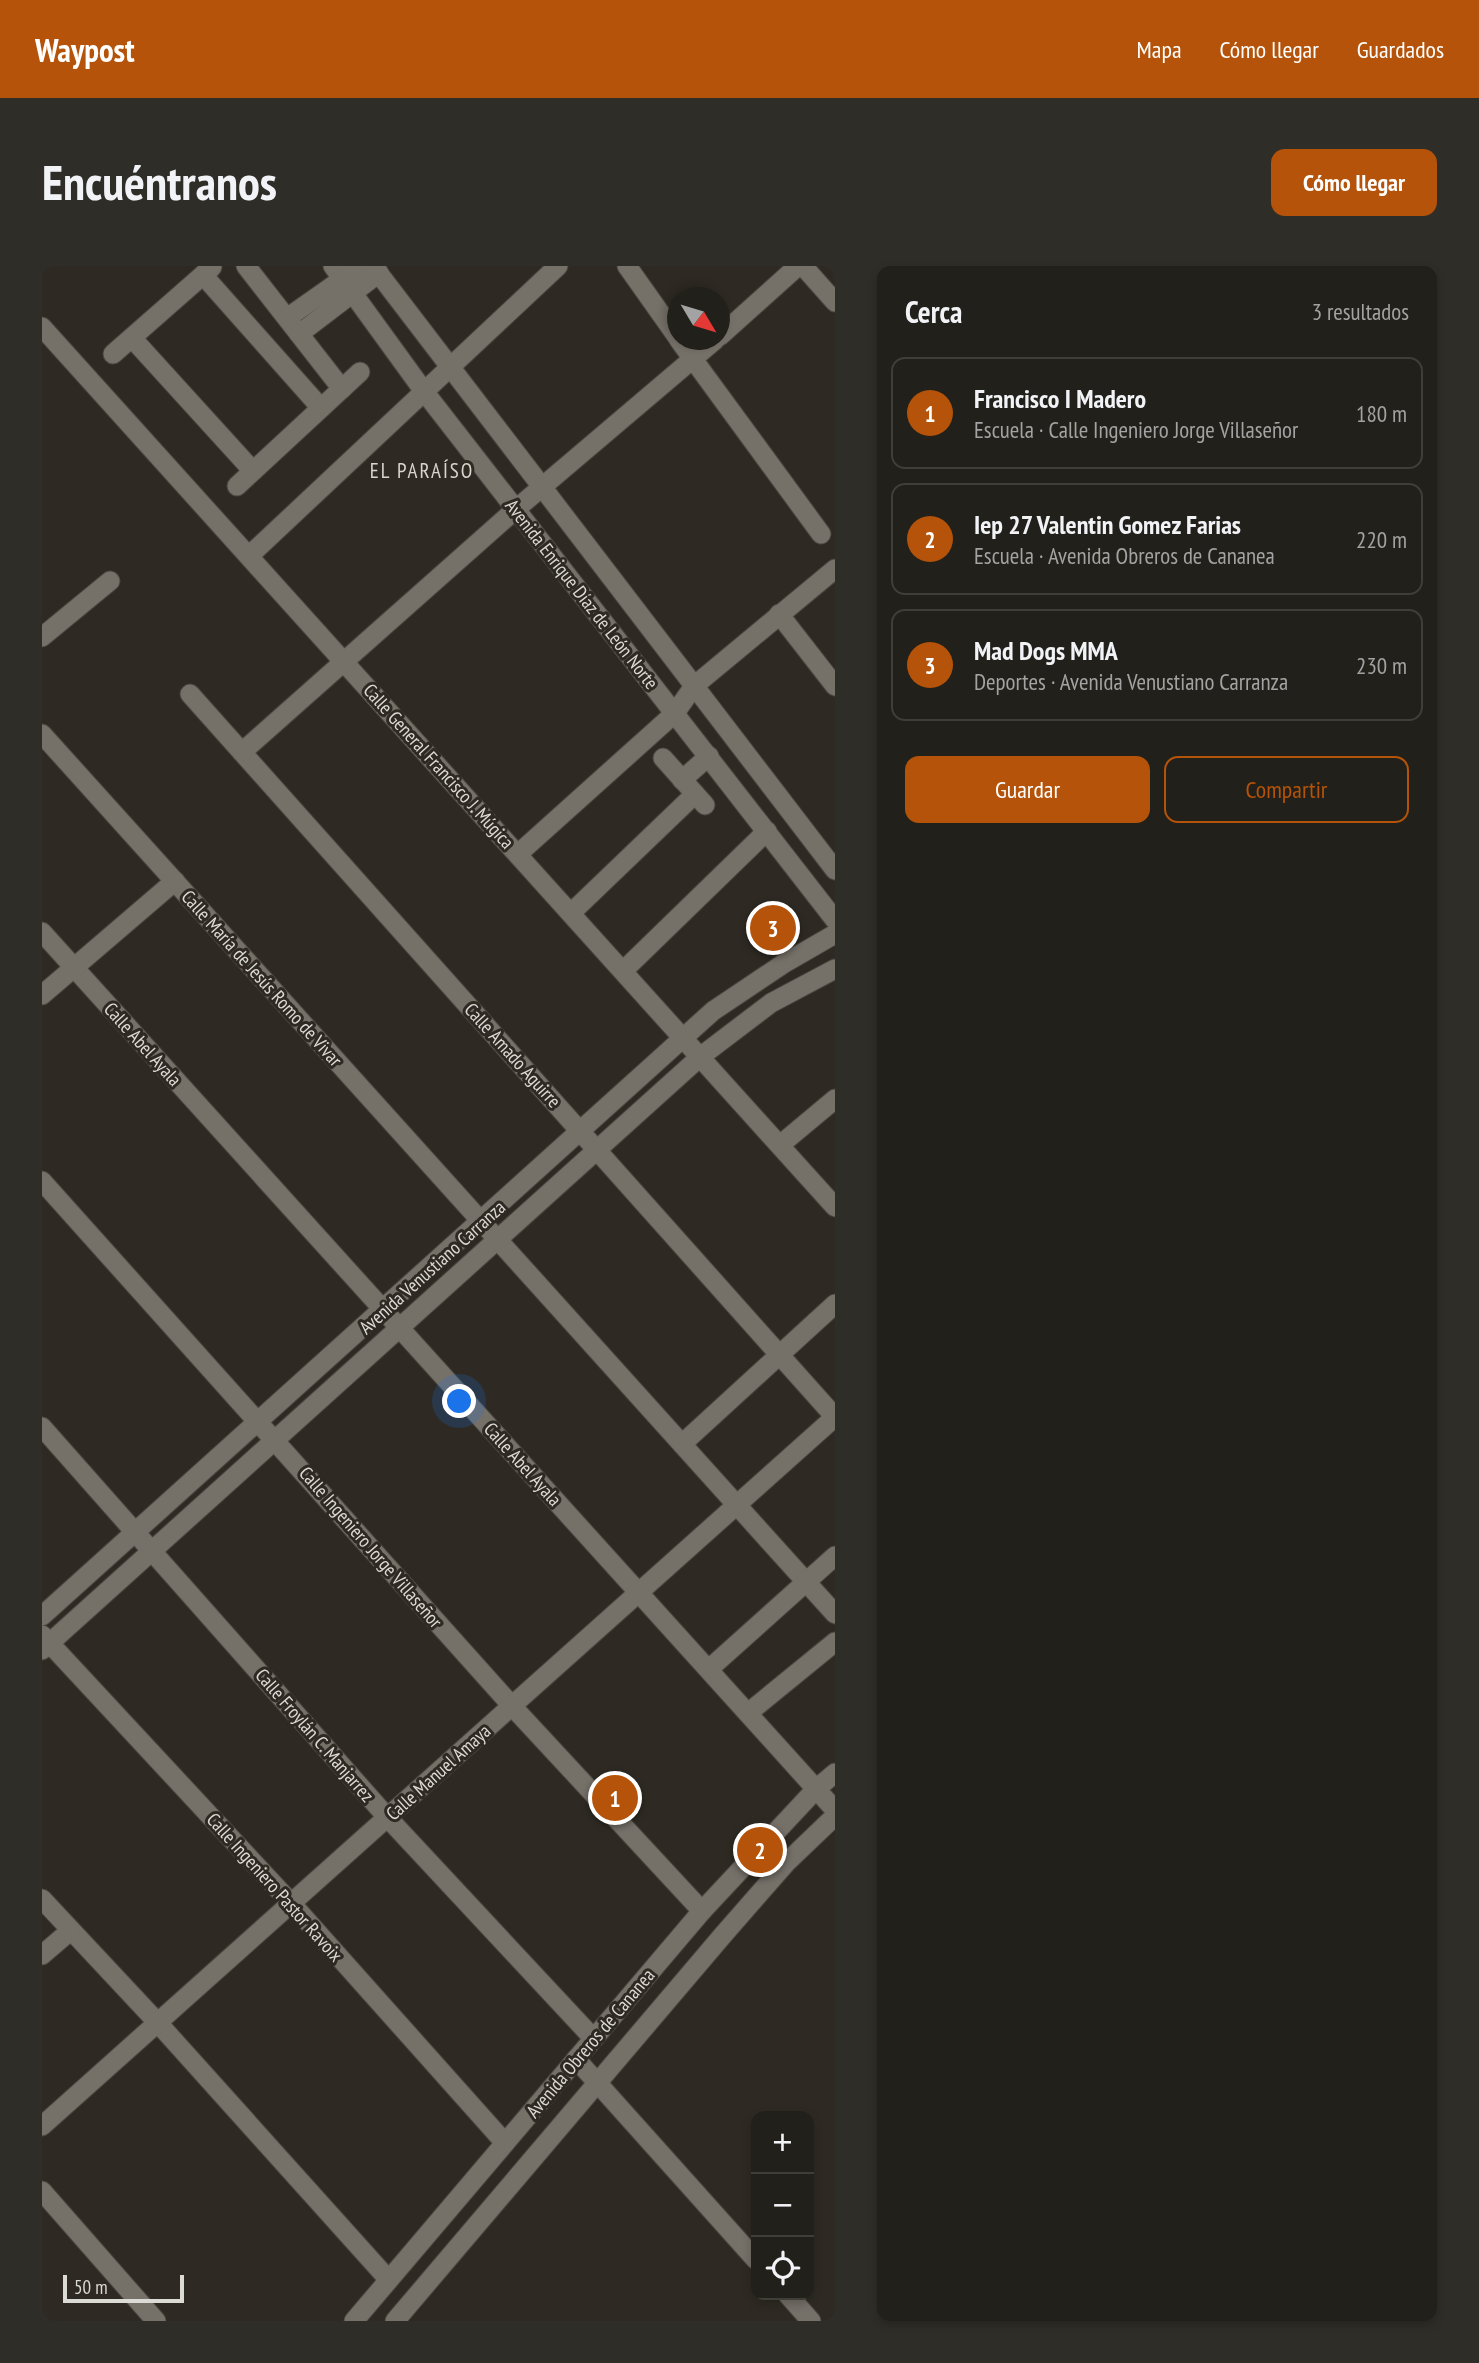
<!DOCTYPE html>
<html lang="es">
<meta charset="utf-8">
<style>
:root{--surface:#22201a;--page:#2e2d27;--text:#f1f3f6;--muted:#a2a3a2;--line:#3f3e39;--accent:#b45309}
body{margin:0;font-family:"PT Sans Narrow",sans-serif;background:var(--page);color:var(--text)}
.controls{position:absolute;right:21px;bottom:21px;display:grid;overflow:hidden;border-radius:14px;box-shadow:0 4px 10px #0003}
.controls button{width:63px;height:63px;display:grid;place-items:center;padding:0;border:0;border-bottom:2px solid var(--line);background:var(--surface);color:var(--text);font:35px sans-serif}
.compass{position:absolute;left:625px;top:21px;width:63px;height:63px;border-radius:50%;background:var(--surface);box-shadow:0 4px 10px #0003;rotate:128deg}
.scale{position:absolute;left:21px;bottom:18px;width:121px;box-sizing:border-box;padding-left:7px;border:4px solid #dcdad5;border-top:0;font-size:19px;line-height:24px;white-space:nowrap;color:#dcdad5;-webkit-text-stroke:5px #2e2a23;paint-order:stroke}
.you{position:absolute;left:418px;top:1136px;width:24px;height:24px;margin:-18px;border:5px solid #fff;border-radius:50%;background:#1a73e8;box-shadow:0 0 0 10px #1a73e833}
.badge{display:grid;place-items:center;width:46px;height:46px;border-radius:50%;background:var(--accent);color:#fff;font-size:23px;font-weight:700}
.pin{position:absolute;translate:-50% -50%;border:4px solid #fff;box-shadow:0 2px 7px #0006}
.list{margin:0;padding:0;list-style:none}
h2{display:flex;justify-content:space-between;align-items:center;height:91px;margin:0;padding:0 28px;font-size:30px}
h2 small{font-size:23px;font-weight:400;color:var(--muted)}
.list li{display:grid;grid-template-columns:46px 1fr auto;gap:21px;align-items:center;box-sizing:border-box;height:112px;margin:0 14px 14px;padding:0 14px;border:2px solid var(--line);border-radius:14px}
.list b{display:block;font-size:26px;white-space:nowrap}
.list p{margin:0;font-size:23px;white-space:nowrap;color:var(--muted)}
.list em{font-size:23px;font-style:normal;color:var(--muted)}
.actions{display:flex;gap:14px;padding:21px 28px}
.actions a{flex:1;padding:16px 0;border:2px solid var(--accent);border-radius:14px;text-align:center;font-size:24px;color:var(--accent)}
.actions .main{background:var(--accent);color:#fff}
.icon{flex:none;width:38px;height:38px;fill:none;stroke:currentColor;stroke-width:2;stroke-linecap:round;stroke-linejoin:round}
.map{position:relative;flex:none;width:793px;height:2055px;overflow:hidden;border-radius:14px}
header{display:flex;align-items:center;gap:42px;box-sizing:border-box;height:98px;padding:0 35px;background:var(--accent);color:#fff}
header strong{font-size:33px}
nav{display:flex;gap:38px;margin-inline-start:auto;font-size:24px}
.intro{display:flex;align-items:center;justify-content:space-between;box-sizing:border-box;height:168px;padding:0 42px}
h1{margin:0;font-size:49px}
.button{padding:18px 32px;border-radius:14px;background:var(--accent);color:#fff;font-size:24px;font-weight:700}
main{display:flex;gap:42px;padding:0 42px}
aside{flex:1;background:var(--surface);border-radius:14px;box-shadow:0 4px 10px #0003}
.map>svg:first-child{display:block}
</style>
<header>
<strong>Waypost</strong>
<nav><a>Mapa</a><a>Cómo llegar</a><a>Guardados</a></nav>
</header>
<div class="intro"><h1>Encuéntranos</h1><a class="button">Cómo llegar</a></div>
<main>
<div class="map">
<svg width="793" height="2055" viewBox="0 0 793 2055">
<rect width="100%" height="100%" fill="#2e2a23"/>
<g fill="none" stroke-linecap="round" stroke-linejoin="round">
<defs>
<g id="minor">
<polyline points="204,0 300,123"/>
<polyline points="291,0 381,124 793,654"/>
<polyline points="331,0 793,604"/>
<polyline points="585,0 636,72"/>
<polyline points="761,0 793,36"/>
<polyline points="161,9 279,142"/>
<polyline points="245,52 319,0"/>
<polyline points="0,61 793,941"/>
<polyline points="257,68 337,7"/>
<polyline points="678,70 756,0"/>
<polyline points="90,72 211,205"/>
<polyline points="637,74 779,268"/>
<polyline points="71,88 170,1"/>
<polyline points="195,220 318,106"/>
<polyline points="208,289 516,0"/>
<polyline points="737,348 793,420"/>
<polyline points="0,371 68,315"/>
<polyline points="148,428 793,1151"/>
<polyline points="0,468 793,1348"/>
<polyline points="200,486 474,243 673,74"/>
<polyline points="621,492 663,539"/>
<polyline points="640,514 667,490"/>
<polyline points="476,588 633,447 652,420 793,303"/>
<polyline points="529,647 653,528"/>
<polyline points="0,666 793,1544"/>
<polyline points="581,705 725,565"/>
<polyline points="0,729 133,615"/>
<polyline points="738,879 793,833"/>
<polyline points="0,915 470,1440 660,1645"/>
<polyline points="0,1161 345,1551 551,1772"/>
<polyline points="640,1178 793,1038"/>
<polyline points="0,1350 671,745 741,698 793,668"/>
<polyline points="0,1369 249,1637 463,1877"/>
<polyline points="0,1384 658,791 729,737 793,703"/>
<polyline points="667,1403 793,1290"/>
<polyline points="706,1447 793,1376"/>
<polyline points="0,1633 116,1757 346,2013"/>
<polyline points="0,1689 28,1665"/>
<polyline points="534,1793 714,1994"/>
<polyline points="0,1860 793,1151"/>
<polyline points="0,1925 114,2055"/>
<polyline points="746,2029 769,2055"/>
<polyline points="312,2055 660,1645 774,1523 793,1507"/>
<polyline points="353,2055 681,1669 744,1597 793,1550"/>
</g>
</defs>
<use href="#minor" stroke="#494640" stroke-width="21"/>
<use href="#minor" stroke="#757068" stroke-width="19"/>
</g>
<g text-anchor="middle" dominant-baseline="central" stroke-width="6" stroke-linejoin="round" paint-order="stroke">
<g font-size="19" fill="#dcdad5" stroke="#2e2a23">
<text transform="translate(540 328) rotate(52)">Avenida Enrique Díaz de León Norte</text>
<text transform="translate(397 500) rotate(48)">Calle General Francisco J. Múgica</text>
<text transform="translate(220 712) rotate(48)">Calle María de Jesús Romo de Vivar</text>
<text transform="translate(101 778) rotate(48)">Calle Abel Ayala</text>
<text transform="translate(471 789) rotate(48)">Calle Amado Aguirre</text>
<text transform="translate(390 1001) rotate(-42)">Avenida Venustiano Carranza</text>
<text transform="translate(481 1198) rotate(48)">Calle Abel Ayala</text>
<text transform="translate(329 1281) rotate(49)">Calle Ingeniero Jorge Villaseñor</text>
<text transform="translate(273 1469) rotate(49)">Calle Froylán C. Manjarrez</text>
<text transform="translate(396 1506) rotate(-42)">Calle Manuel Amaya</text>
<text transform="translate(233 1621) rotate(48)">Calle Ingeniero Pastor Ravoix</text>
<text transform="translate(548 1777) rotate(-50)">Avenida Obreros de Cananea</text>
</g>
<g font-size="21" letter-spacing="2" fill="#dad4cb" stroke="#2e2a23">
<text x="380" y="204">EL PARAÍSO</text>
</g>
</g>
</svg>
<div class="controls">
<button>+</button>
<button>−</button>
<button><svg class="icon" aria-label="locate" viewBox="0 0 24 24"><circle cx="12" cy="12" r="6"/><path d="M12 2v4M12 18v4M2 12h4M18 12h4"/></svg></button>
</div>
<svg class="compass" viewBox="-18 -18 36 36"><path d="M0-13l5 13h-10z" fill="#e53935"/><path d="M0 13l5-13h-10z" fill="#a2a3a2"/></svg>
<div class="scale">50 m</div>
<div class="you"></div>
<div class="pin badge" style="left:573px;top:1532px">1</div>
<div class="pin badge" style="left:718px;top:1584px">2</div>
<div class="pin badge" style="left:731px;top:662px">3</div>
</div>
<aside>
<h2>Cerca<small>3 resultados</small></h2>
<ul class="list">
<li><span class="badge">1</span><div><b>Francisco I Madero</b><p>Escuela · Calle Ingeniero Jorge Villaseñor</p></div><em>180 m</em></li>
<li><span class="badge">2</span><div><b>Iep 27 Valentin Gomez Farias</b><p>Escuela · Avenida Obreros de Cananea</p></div><em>220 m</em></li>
<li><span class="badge">3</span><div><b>Mad Dogs MMA</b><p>Deportes · Avenida Venustiano Carranza</p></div><em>230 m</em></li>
</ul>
<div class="actions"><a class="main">Guardar</a><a>Compartir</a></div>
</aside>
</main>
